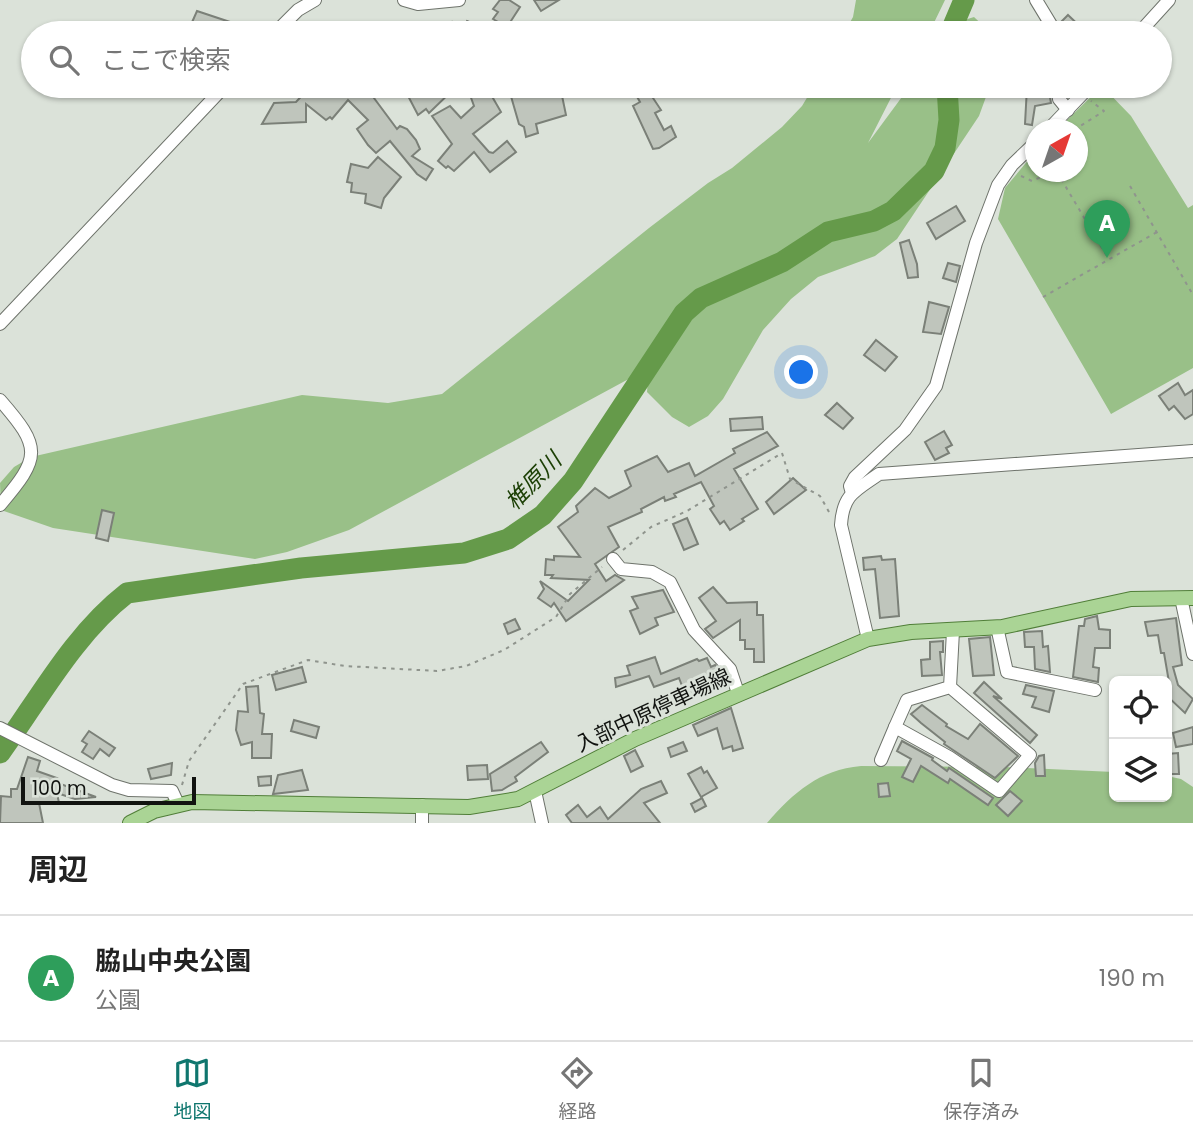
<!DOCTYPE html>
<html lang="ja">
<meta charset="utf-8">
<style>
:root{--surface:#fff;--page:#f2f2f2;--text:#222;--muted:#767676;--line:#e0e0e0;--accent:#0f766e}
body{margin:0;font-family:Poppins,"Noto Sans JP",sans-serif;background:var(--page);color:var(--text)}
.controls{position:absolute;right:21px;bottom:21px;display:grid;overflow:hidden;border-radius:10px;box-shadow:0 2px 5px #0004}
.controls button{width:63px;height:63px;display:grid;place-items:center;padding:0;border:0;border-bottom:2px solid var(--line);background:var(--surface);color:var(--text);font:35px sans-serif}
.compass{position:absolute;left:1025px;top:119px;width:63px;height:63px;border-radius:50%;background:var(--surface);box-shadow:0 2px 5px #0004;rotate:40deg}
.scale{position:absolute;left:21px;bottom:18px;width:175px;box-sizing:border-box;padding-left:7px;border:4px solid #111310;border-top:0;font-size:19px;line-height:24px;white-space:nowrap;color:#111310;-webkit-text-stroke:5px #dbe2d9;paint-order:stroke}
.you{position:absolute;left:802px;top:373px;width:24px;height:24px;margin:-18px;border:5px solid #fff;border-radius:50%;background:#1a73e8;box-shadow:0 0 0 10px #1a73e833}
.badge{display:grid;place-items:center;width:46px;height:46px;border-radius:50%;background:var(--accent);color:#fff;font-size:23px;font-weight:700}
.pin{position:absolute;translate:-50% -58px;filter:drop-shadow(0 2px 4px #0008)}
.pin::after{content:'';position:absolute;top:37px;width:24px;height:21px;background:inherit;clip-path:polygon(0 0,100% 0,50% 100%)}
.list{margin:0;padding:0;list-style:none}
h2{display:flex;justify-content:space-between;align-items:center;height:91px;margin:0;padding:0 28px;font-size:30px}
h2 small{font-size:23px;font-weight:400;color:var(--muted)}
.list li{display:grid;grid-template-columns:46px 1fr auto;gap:21px;align-items:center;box-sizing:border-box;height:126px;padding:0 28px;border-top:2px solid var(--line)}
.list b{display:block;font-size:26px;white-space:nowrap}
.list p{margin:0;font-size:23px;white-space:nowrap;color:var(--muted)}
.list em{font-size:23px;font-style:normal;color:var(--muted)}
.icon{flex:none;width:38px;height:38px;fill:none;stroke:currentColor;stroke-width:2;stroke-linecap:round;stroke-linejoin:round}
.map{position:relative;flex:none;width:1193px;height:823px;overflow:hidden}
.search{position:absolute;background:var(--surface);box-shadow:0 2px 5px #0004;left:21px;right:21px;top:21px;height:77px;display:flex;align-items:center;gap:18px;box-sizing:border-box;padding:0 24px;border-radius:38px;color:var(--muted);font-size:26px}
.sheet{height:217px;background:var(--surface)}
nav{display:flex;justify-content:space-around;align-items:center;box-sizing:border-box;height:98px;border-top:2px solid var(--line);background:var(--surface);font-size:19px;color:var(--muted)}
nav a{display:grid;justify-items:center;gap:4px}
nav .on{color:var(--accent)}
.map>svg:first-child{display:block}
</style>
<div class="map">
<svg width="1193" height="823" viewBox="0 0 1193 823">
<rect width="100%" height="100%" fill="#dbe2d9"/>
<g fill="#99c088">
<polygon points="856,0 945,0 929,33 844,33 853,17"/>
<polygon points="974,17 991,33 946,33 955,23"/>
<polygon points="814,86 897,86 868,143 910,86 990,86 979,116 897,239 875,256 818,277 791,299 763,330 723,399 708,416 689,427 672,417 647,392 649,368 349,530 287,552 255,559 53,528 1,510 0,483 14,467 31,457 302,395 388,403 442,394 649,228 708,183 732,168 782,127 802,106"/>
<polygon points="1102,86 1131,116 1188,208 1193,205 1193,368 1111,414 998,219 1005,188 1035,152 1036,172 1078,172 1078,130 1058,129"/>
<path d="M861,766L1004,767L1114,772V797H1167V776L1181,779L1193,787V823H767C794,792 819,770 861,766Z"/>
</g>
<g fill="none" stroke-linecap="round" stroke-linejoin="round">
<g stroke="#659a4a" stroke-width="21">
<polyline points="950,33 964,0"/>
<path d="M0,753C39,699 74,634 127,593L301,568L464,553L508,539L543,515L573,481L684,313L701,298L782,262L828,232L874,221L893,211L934,171L945,148L949,120L947,86"/>
</g>
</g>
<g fill="#bfc5bc" stroke="#7b8078" stroke-width="2">
<polygon points="500,0 509,0 520,7 507,27 493,19 498,12 493,9"/>
<polygon points="534,0 559,0 541,11"/>
<polygon points="197,11 230,22 228,32 210,29 208,33 198,33 189,29"/>
<polygon points="1068,15 1087,33 1072,33 1061,22"/>
<polygon points="467,21 494,33 438,33 452,22 461,33"/>
<polygon points="311,86 322,91 327,86 365,86 397,129 400,126 407,129 416,140 420,149 412,156 433,169 426,180 417,174 390,141 376,153 368,145 357,129 368,120 348,100 332,119 330,117 326,120 306,104 306,122 262,124 274,103 296,102"/>
<polygon points="414,86 457,86 429,113 426,109 418,115 406,92"/>
<polygon points="486,86 501,112 473,134 489,152 493,153 507,141 516,152 490,172 474,152 454,171 448,166 446,168 438,161 452,144 432,116 450,106 461,118 474,106 470,95"/>
<polygon points="508,86 560,86 566,115 536,124 538,133 526,137 524,127 519,124"/>
<polygon points="1031,86 1048,86 1051,103 1035,106 1032,125 1025,124 1027,87"/>
<polygon points="647,89 661,110 655,113 664,130 671,126 676,137 659,148 653,149 633,106 640,102 636,95"/>
<polygon points="378,157 401,177 384,198 381,208 365,203 366,194 351,192 352,183 347,182 351,164 368,168"/>
<polygon points="956,206 965,221 936,239 927,223"/>
<polygon points="909,240 917,264 918,277 908,278 900,243"/>
<polygon points="948,263 960,266 956,282 943,278"/>
<polygon points="929,302 949,307 941,334 923,332"/>
<polygon points="876,340 897,357 885,371 864,355"/>
<polygon points="1178,383 1185,395 1193,390 1193,414 1185,419 1174,406 1169,410 1159,396"/>
<polygon points="837,403 853,418 843,429 825,415"/>
<polygon points="762,417 763,429 731,431 730,419"/>
<polygon points="944,431 952,445 946,448 949,453 935,460 925,442"/>
<polygon points="767,432 778,446 734,469 758,509 742,519 744,521 730,530 724,521 720,524 710,509 714,506 701,482 674,494 676,497 665,501 664,497 641,509 642,512 608,527 619,547 595,564 606,581 615,575 624,580 566,621 554,603 551,607 538,598 544,589 540,581 568,601 589,580 551,578 553,575 545,575 546,559 554,560 554,556 580,557 558,527 578,512 576,506 595,488 609,498 627,489 631,486 625,471 657,456 668,472 689,463 695,476 730,456 735,453 733,449"/>
<polygon points="793,478 806,490 774,514 766,502"/>
<polygon points="102,510 114,513 108,541 96,538"/>
<polygon points="687,518 698,544 684,550 673,524"/>
<polygon points="881,556 882,560 895,559 899,616 880,618 875,569 864,570 863,558"/>
<polygon points="713,587 727,603 757,602 757,615 763,615 764,662 754,662 754,649 745,649 745,640 740,640 740,620 713,638 705,629 716,621 699,598"/>
<polygon points="663,590 674,612 655,618 658,625 640,634 630,611 638,608 632,597"/>
<polygon points="1097,616 1099,629 1110,630 1110,648 1095,648 1093,667 1099,668 1098,682 1073,677 1079,626 1084,626 1085,619"/>
<polygon points="1176,618 1182,665 1173,667 1178,685 1193,699 1185,713 1167,696 1169,682 1164,653 1161,653 1158,635 1148,636 1145,622"/>
<polygon points="515,619 520,629 508,634 504,624"/>
<polygon points="1042,631 1043,647 1048,646 1050,672 1035,669 1034,647 1025,647 1024,632"/>
<polygon points="990,637 994,675 973,676 969,639"/>
<polygon points="943,641 943,652 940,652 942,675 922,676 921,660 930,659 930,642"/>
<polygon points="655,657 661,674 697,659 699,661 707,658 711,667 715,665 722,674 725,683 687,699 679,678 654,687 649,676 616,687 615,678 630,675 627,666"/>
<polygon points="302,667 306,682 276,690 272,675"/>
<polygon points="984,682 1002,699 993,696 1037,735 1030,743 974,693"/>
<polygon points="1026,685 1054,691 1049,712 1032,707 1036,697 1023,694"/>
<polygon points="258,686 260,713 264,714 262,734 272,734 271,758 252,758 252,742 241,745 236,730 238,711 248,712 246,687"/>
<polygon points="922,705 947,724 946,726 968,739 980,724 1018,756 995,778 944,744 945,742 921,723 911,714"/>
<polygon points="731,708 743,748 733,751 732,746 723,749 717,728 698,736 693,725"/>
<polygon points="294,720 319,727 316,738 291,731"/>
<polygon points="1193,727 1193,744 1176,747 1173,733"/>
<polygon points="89,731 115,748 109,756 100,749 93,759 82,752 87,744 82,741"/>
<polygon points="902,741 933,758 932,760 947,771 949,768 993,798 988,805 950,779 948,783 921,766 913,782 902,777 911,759 897,751"/>
<polygon points="541,742 548,752 515,777 517,781 502,790 492,791 490,774"/>
<polygon points="683,742 687,751 671,757 668,748"/>
<polygon points="635,750 643,766 631,772 624,756"/>
<polygon points="1178,753 1179,774 1170,774 1167,754"/>
<polygon points="1044,755 1045,776 1036,776 1035,763 1039,756"/>
<polygon points="28,757 40,761 37,771 57,778 55,782 96,797 75,799 57,793 59,803 39,803 43,823 0,823 1,796 11,797 11,789 17,789"/>
<polygon points="172,763 171,775 151,779 148,769"/>
<polygon points="487,765 488,779 468,780 467,766"/>
<polygon points="701,767 704,773 707,771 717,788 701,797 688,774"/>
<polygon points="302,770 308,790 273,794 278,775"/>
<polygon points="271,776 271,785 259,786 258,777"/>
<polygon points="661,781 667,793 644,803 660,823 572,823 566,815 578,805 587,817 600,807 608,819 641,789"/>
<polygon points="888,783 890,796 879,797 878,784"/>
<polygon points="1010,791 1022,801 1008,816 996,805"/>
<polygon points="702,798 706,806 695,812 691,804"/>
</g>
<g fill="none" stroke-linecap="round" stroke-linejoin="round">
<defs>
<g id="minor">
<polyline points="404,0 418,4 459,0"/>
<polyline points="1036,0 1056,33"/>
<polyline points="275,33 298,10 315,0"/>
<polyline points="1139,33 1169,0"/>
<polyline points="1057,86 1059,99 1068,110"/>
<polyline points="1048,130 1090,86"/>
<polyline points="0,324 225,86"/>
<path d="M0,400C42,448 41,457 0,505"/>
<polyline points="852,493 850,486 855,477 905,430 936,386 976,243 998,185 1012,165 1036,142"/>
<polyline points="613,559 621,569 652,572 670,582 694,630 730,669 738,693"/>
<polyline points="1181,598 1193,654"/>
<polyline points="997,627 1007,672 1095,690"/>
<path d="M868,639L841,525C843,494 855,491 879,474L1193,451"/>
<polyline points="950,687 907,700 895,727 949,757 999,791 1030,755 950,687 953,631"/>
<polyline points="0,728 112,785 129,790 172,791 178,804"/>
<polyline points="881,760 895,727"/>
<polyline points="535,791 542,823"/>
<polyline points="422,805 422,823"/>
</g>
<polyline id="major" points="130,823 154,811 192,802 469,807 518,799 635,739 868,639 911,632 1002,627 1131,599 1193,598"/>
</defs>
<use href="#minor" stroke="#6e736b" stroke-width="14"/>
<use href="#major" stroke="#507e38" stroke-width="16"/>
<g stroke="#8f948d" stroke-width="2" stroke-dasharray="3.5 5" stroke-linecap="butt">
<polyline points="1074,130 1104,111 1091,101"/>
<polyline points="1057,172 1108,258"/>
<polyline points="1021,176 1032,181 1052,172"/>
<polyline points="1130,186 1193,295"/>
<polyline points="1043,297 1157,232"/>
<polyline points="623,550 651,527 687,511 782,453 790,479 820,496 829,512"/>
<polyline points="182,785 189,761 243,684 308,660 345,666 437,671 466,666 504,650 556,617 570,594 602,567"/>
</g>
<use href="#minor" stroke="#fff" stroke-width="12"/>
<use href="#major" stroke="#aad495" stroke-width="14"/>
</g>
<g text-anchor="middle" dominant-baseline="central" stroke-width="6" stroke-linejoin="round" paint-order="stroke">
<g font-size="21" fill="#111310" stroke="#dbe2d9">
<text transform="translate(653 710) rotate(-25)">入部中原停車場線</text>
</g>
<g font-size="23" font-style="italic" fill="#1d4006" stroke="#dbe2d9">
<text transform="translate(533 481) rotate(-46)">椎原川</text>
</g>
</g>
</svg>
<div class="controls">
<button><svg class="icon" aria-label="locate" viewBox="0 0 24 24"><circle cx="12" cy="12" r="6"/><path d="M12 2v4M12 18v4M2 12h4M18 12h4"/></svg></button>
<button><svg class="icon" aria-label="layers" viewBox="0 0 24 24"><path d="M12 4l9 5-9 5-9-5zM3 14l9 5 9-5"/></svg></button>
</div>
<svg class="compass" viewBox="-18 -18 36 36"><path d="M0-13l5 13h-10z" fill="#e53935"/><path d="M0 13l5-13h-10z" fill="#767676"/></svg>
<div class="scale">100 m</div>
<div class="you"></div>
<div class="pin badge" style="left:1107px;top:258px;background:#2e9e5b">A</div>
<div class="search"><svg class="icon" aria-label="search" viewBox="0 0 24 24"><circle cx="10" cy="10" r="6"/><path d="M15 15l6 6"/></svg>ここで検索</div>
</div>
<section class="sheet">
<h2>周辺<small></small></h2>
<ul class="list">
<li><span class="badge" style="background:#2e9e5b">A</span><div><b>脇山中央公園</b><p>公園</p></div><em>190 m</em></li>
</ul>
</section>
<nav>
<a class="on"><svg class="icon" aria-label="map" viewBox="0 0 24 24"><path d="M3 6l6-2 6 2 6-2v14l-6 2-6-2-6 2zM9 4v14M15 6v14"/></svg>地図</a>
<a><svg class="icon" aria-label="directions" viewBox="0 0 24 24"><path d="M12 3l9 9-9 9-9-9zM9 14v-3h6M13 9l2 2-2 2"/></svg>経路</a>
<a><svg class="icon" aria-label="saved" viewBox="0 0 24 24"><path d="M7 4h10v16l-5-4-5 4z"/></svg>保存済み</a>
</nav>
